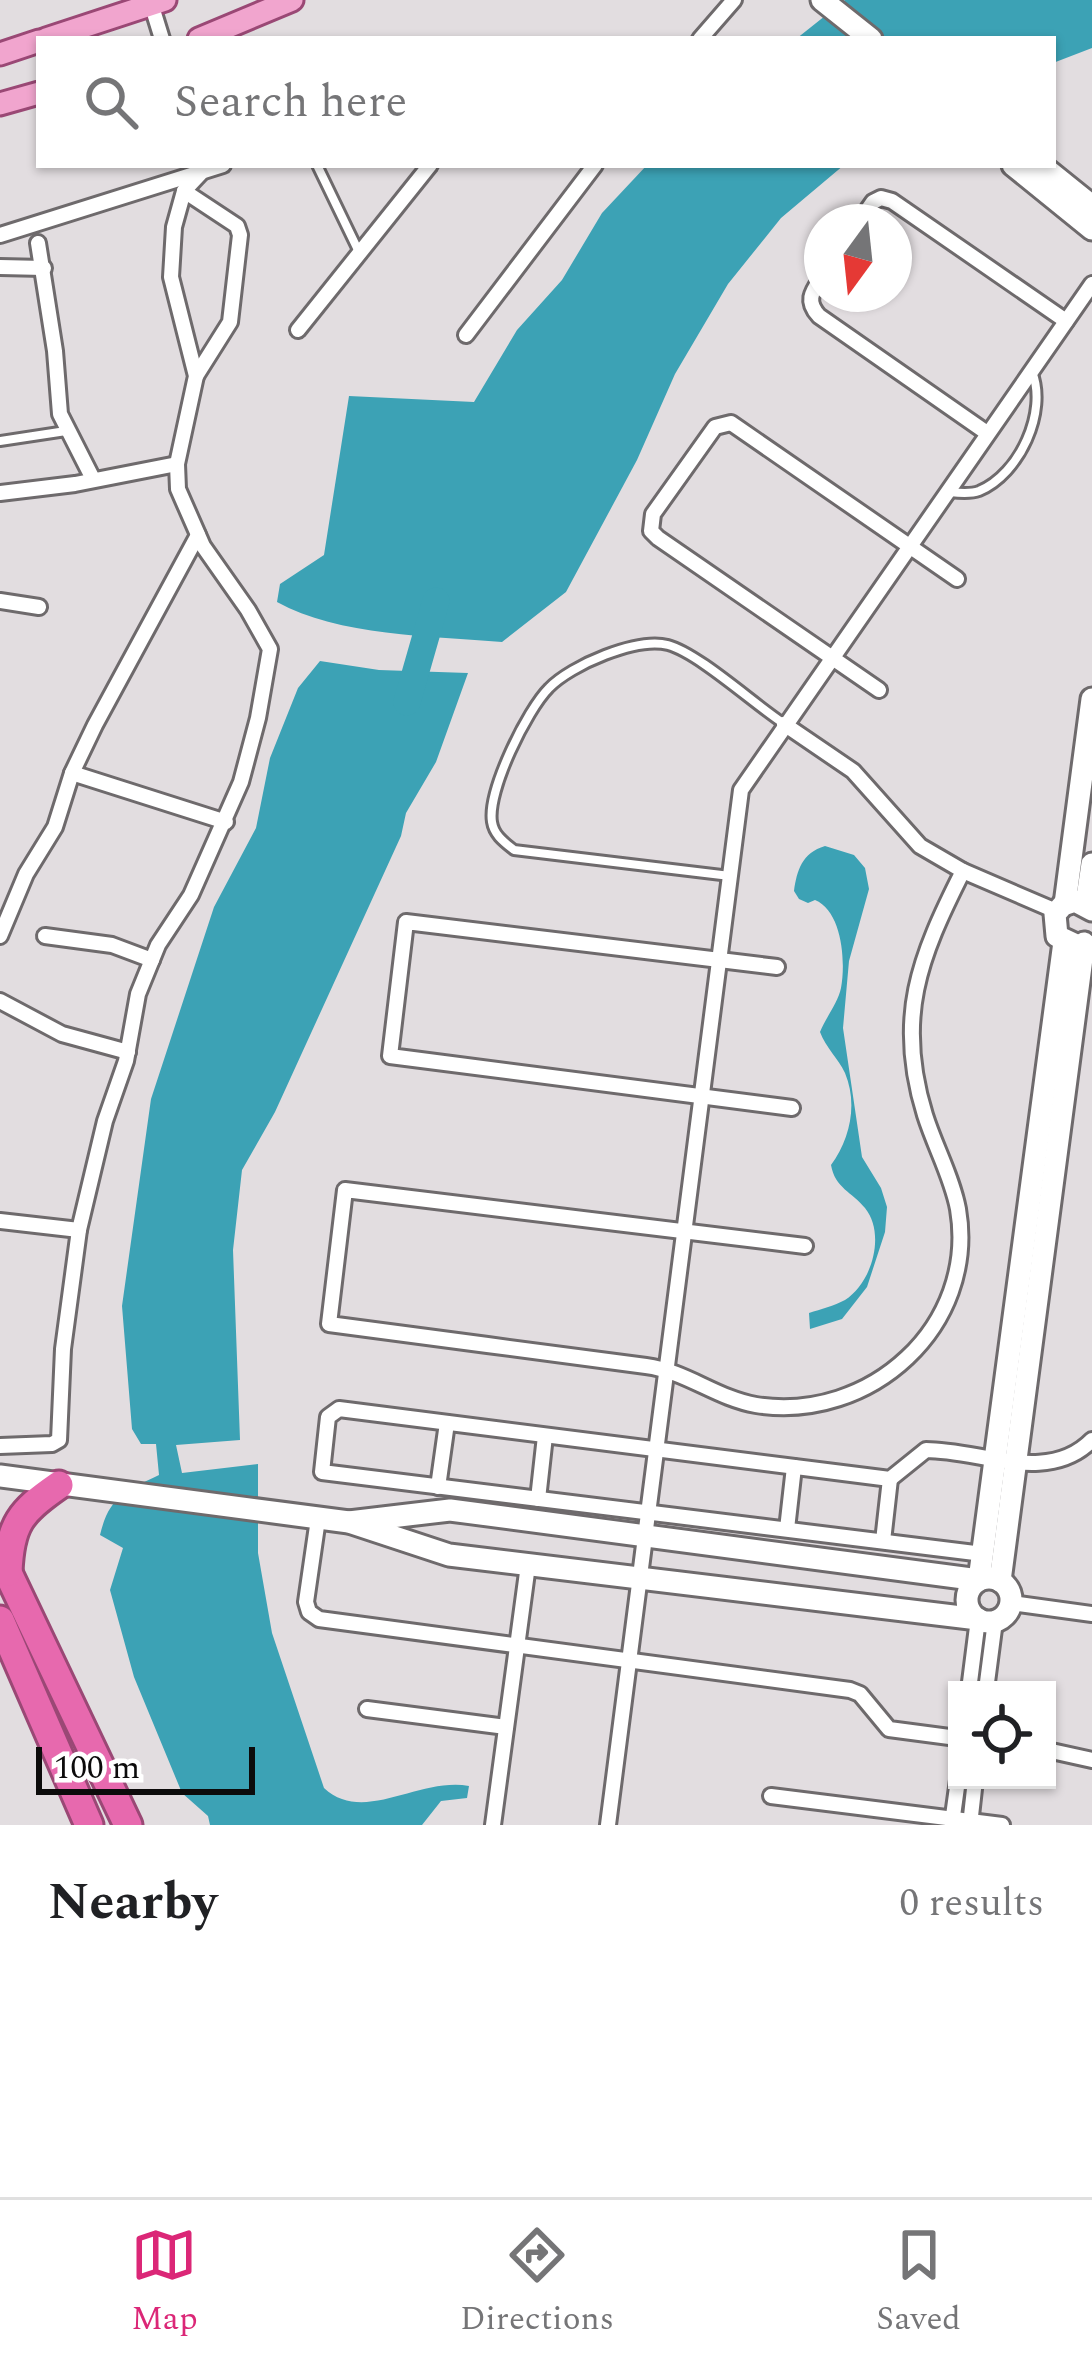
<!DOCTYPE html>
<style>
:root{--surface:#fff;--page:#f6f6f6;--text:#202124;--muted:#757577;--line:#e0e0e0;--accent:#db2777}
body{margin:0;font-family:Spectral,serif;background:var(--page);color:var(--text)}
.controls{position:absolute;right:36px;bottom:36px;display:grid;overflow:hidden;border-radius:0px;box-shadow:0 3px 9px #0004}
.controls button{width:108px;height:108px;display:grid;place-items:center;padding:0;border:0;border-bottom:3px solid var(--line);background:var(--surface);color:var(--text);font:60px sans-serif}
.compass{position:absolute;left:804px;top:204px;width:108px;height:108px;border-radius:50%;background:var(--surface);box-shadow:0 3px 9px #0004;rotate:195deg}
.scale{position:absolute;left:36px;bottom:30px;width:219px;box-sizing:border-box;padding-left:12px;border:6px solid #0c0b0b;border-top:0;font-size:33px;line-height:42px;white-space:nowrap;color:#0c0b0b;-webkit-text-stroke:9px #fff;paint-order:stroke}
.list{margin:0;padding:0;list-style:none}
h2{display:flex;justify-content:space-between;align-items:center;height:156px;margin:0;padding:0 48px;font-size:51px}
h2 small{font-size:39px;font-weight:400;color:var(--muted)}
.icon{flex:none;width:66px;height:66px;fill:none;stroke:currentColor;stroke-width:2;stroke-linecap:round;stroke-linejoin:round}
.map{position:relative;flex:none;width:1092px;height:1825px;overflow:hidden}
.search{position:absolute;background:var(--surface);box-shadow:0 3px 9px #0004;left:36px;right:36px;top:36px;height:132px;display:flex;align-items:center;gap:30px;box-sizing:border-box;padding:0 42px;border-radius:0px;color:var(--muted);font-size:45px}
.sheet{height:372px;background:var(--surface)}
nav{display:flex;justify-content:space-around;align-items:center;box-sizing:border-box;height:168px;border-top:3px solid var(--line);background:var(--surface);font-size:33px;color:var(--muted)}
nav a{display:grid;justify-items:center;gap:6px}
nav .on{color:var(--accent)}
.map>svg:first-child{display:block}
</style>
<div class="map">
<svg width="1092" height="1825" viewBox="0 0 1092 1825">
<rect width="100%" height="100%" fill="#e2dde0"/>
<g fill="#3ca2b5">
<polygon points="845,0 1092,0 1092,48 1053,63 1053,39 796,39"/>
<path d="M647,165H844L781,218L728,284L675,374L637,460L566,592L502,642C432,636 338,636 277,602L280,584L324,555L349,396L474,402L517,330L562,280L602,213Z"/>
<path d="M320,661L379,670L468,673L436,762L406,813L401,836L275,1112L242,1170L233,1250L240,1440L176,1445L182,1473L258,1464V1553L272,1633L324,1788C364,1825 418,1777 469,1786L467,1798L441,1801L422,1825H210L208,1816L182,1793L134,1677L110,1590L123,1548L100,1535C109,1497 125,1491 159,1475L156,1444H141L132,1429L122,1306L151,1099L214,907L256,828L270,758L298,688Z"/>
<path d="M825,846L854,855L865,868L869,889L849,961L843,1028L862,1157L881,1188L887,1207L885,1232L867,1287L842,1319L810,1329L809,1313C821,1309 834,1306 845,1300C872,1283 886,1234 865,1208C852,1192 835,1188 831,1165C850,1139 858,1104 845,1073C838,1058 826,1048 820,1032C826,1017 838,1003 841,988C846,961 842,911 815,900L808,903L799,899L794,891C797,870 802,853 825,846Z"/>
</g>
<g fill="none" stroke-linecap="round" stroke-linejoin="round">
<polyline stroke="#3ca2b5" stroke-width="4.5" points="421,671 425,636"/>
<polyline stroke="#3ca2b5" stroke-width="27" points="407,702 436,601"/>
<defs>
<g id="lane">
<polyline points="317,165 359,252"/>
<polyline points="0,441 66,431"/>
<path d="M950,492C959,493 971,494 979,491C1020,474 1048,411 1032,372"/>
<path d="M730,876L514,850C504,842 494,835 492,822C487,791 527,710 549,688C571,665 637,637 668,645C698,653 754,704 783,723"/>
</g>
<g id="street">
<polyline points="150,0 162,39"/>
<polyline points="700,39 734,0"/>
<polyline points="184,191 237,226 240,235 230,322 196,376"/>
<polyline points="859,222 873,202 881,198 892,201 1066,321"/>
<polyline points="0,235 223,165"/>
<polyline points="38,243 55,351 60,414 93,479"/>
<polyline points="0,267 44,268"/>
<path d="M822,277C812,292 805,301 819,316L987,433"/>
<polyline points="298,330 430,165"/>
<polyline points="466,335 595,165"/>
<polyline points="0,493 75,484 177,464"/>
<polyline points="0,601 39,607"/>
<polyline points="879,690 658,538 651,531 653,514 715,427 731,423 957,579"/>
<polyline points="784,724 853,771 920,846 963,871 1049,908"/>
<polyline points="72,773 226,822"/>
<polyline points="0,936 26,874 55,827 72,773 95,725 198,535"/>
<polyline points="45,936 112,945 152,960"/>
<polyline points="777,967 406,922 390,1056 792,1108"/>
<polyline points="0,1001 62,1034 128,1052"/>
<polyline points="0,1221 79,1230"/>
<path d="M805,1246L345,1190L329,1324C435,1338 540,1352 646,1366C686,1371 716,1398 756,1405C870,1423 978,1326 958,1209C952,1177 935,1147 925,1115C895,1018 919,958 963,871"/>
<polyline points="0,1446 52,1444 59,1440 63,1349 79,1230 105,1121 126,1061 138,994 158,945 191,895 241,782 258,718 270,649 248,610 203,546 178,489 177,464 196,376 171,277 174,227 184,191 200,174 198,165"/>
<polyline points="438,1487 447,1423"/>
<polyline points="538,1499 545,1436"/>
<polyline points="318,1519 306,1602 309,1612 319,1619 850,1690 860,1694 889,1729 957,1738"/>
<polyline points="787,1529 794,1467"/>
<polyline points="883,1541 890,1479"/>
<path d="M983,1554L322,1472L328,1417L339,1409L890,1479L926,1450C981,1450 1048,1485 1092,1440"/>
<polyline points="1011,1603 1092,1614"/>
<polyline points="969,1690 978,1619"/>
<polyline points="986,1690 995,1621"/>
<polyline points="367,1709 506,1727"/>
<polyline points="1047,1750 1092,1760"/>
<polyline points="771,1796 1002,1825"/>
<polyline points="952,1823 958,1780"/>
<polyline points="493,1825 528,1565"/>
<polyline points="608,1825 741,790 1092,284"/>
<polyline points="970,1825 975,1780"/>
</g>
<g id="secondary">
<polyline points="822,0 871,39"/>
<polyline points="1013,165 1092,229"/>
<polyline points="1041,165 1092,206"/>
<polyline points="1065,904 1092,699"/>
<polyline points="1086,904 1092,864"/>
<polyline points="1076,945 1057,936 1055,914 1063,905 1075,901 1092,910"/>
<polyline points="0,1476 349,1522 449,1555 978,1619"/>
<polyline points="349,1522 450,1510 979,1580 1064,942"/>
<circle cx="989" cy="1600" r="22"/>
<polyline points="1000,1581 1084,943"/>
</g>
<g id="primary">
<polyline points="46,39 165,0"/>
<polyline points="199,39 292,0"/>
<polyline points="0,54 39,41"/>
<polyline points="0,104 39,93"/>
</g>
<g id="highway">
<polyline points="0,1556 128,1825"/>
<path d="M8,1572C10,1524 20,1512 59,1485"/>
<polyline points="0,1620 89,1825"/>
</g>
</defs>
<use href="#lane" stroke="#6e6a6c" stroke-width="14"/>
<use href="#street" stroke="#6e6a6c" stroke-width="20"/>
<use href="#secondary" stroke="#6e6a6c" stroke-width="27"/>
<use href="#primary" stroke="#9a4875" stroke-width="27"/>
<use href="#highway" stroke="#9a4875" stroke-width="33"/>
<use href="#lane" stroke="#fff" stroke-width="8"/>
<use href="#street" stroke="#fff" stroke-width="14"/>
<use href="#secondary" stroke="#fff" stroke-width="21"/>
<use href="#primary" stroke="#f1a5ce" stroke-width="21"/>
<use href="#highway" stroke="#e769ae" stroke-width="27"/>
</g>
</svg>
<div class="controls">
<button><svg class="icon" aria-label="locate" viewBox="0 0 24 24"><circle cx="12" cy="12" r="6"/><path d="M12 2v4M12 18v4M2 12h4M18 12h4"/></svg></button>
</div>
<svg class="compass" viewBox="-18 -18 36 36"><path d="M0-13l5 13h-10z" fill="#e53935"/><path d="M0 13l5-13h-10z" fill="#757577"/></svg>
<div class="scale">100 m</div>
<div class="search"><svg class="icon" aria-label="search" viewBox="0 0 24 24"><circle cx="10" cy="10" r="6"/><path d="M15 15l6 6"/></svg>Search here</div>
</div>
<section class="sheet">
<h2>Nearby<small>0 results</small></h2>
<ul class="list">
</ul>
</section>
<nav>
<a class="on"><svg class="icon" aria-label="map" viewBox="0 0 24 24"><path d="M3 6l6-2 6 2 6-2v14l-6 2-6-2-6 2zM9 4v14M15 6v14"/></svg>Map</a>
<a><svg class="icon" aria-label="directions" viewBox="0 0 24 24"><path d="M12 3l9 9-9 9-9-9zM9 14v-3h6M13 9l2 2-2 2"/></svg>Directions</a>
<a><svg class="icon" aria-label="saved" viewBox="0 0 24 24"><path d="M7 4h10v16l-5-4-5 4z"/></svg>Saved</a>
</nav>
